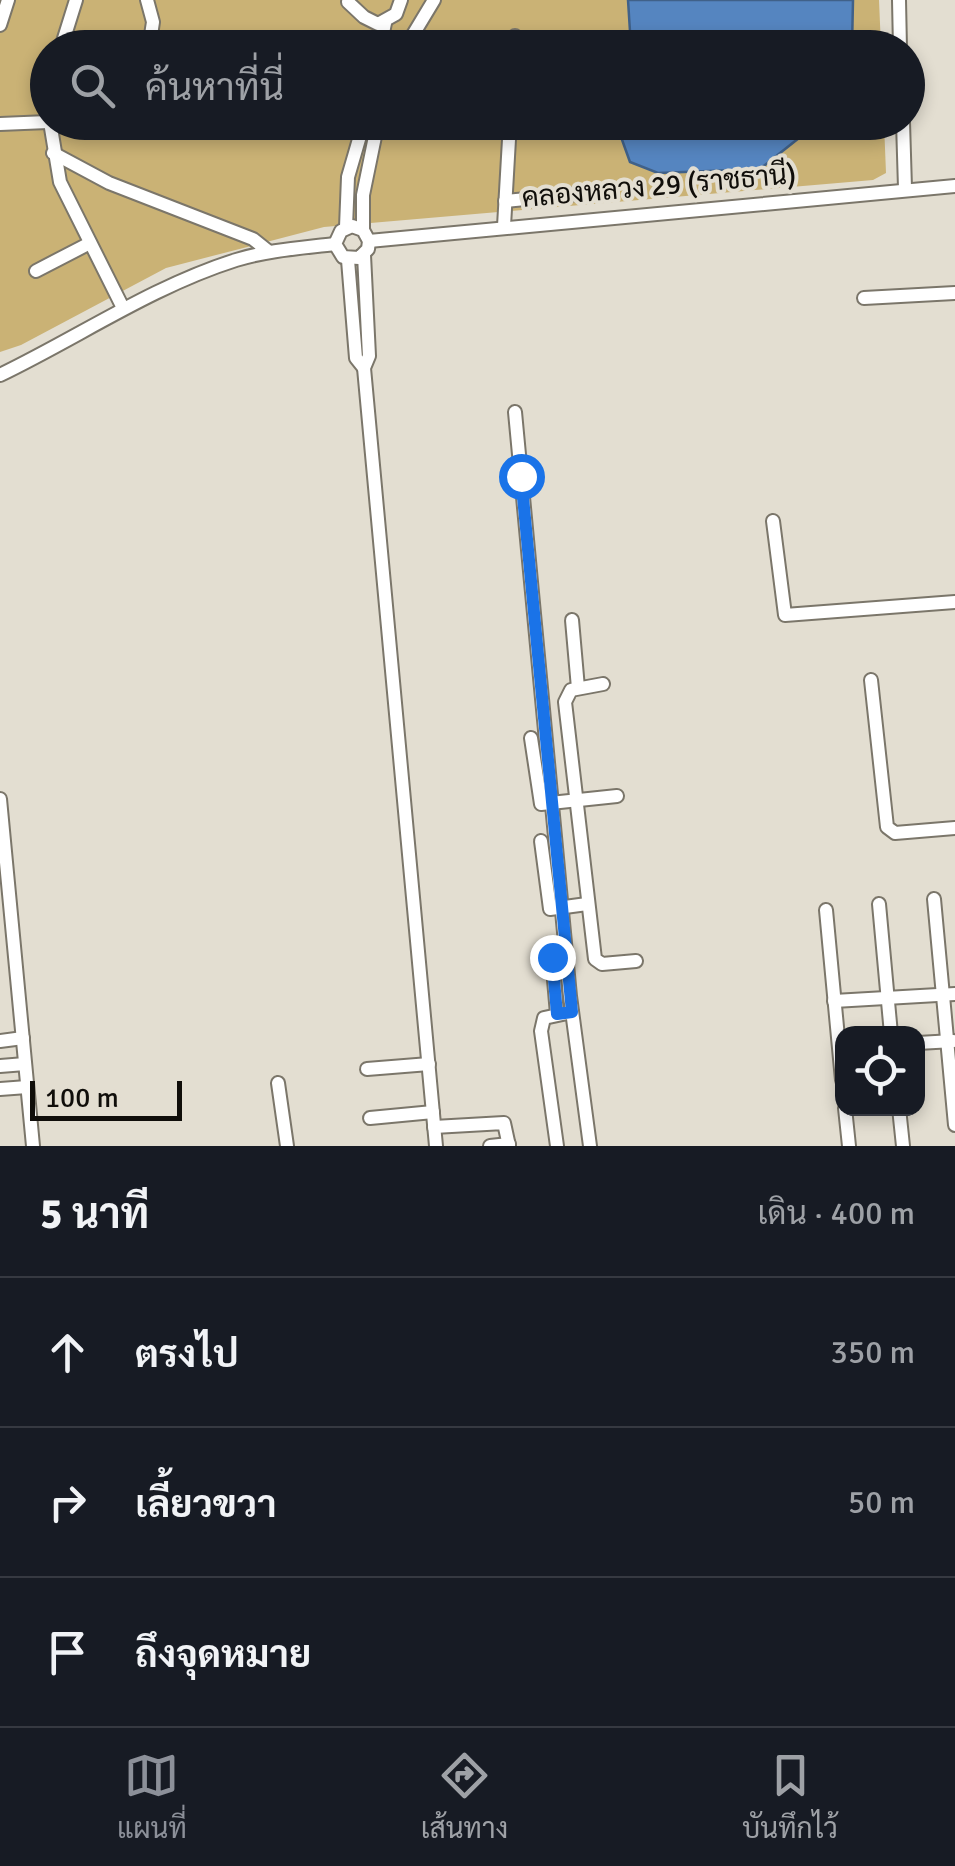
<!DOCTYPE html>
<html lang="th">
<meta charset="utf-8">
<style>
:root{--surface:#171b24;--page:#242831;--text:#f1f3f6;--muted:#9ea1a6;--line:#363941;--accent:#8c9099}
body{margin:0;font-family:Signika,Sarabun,sans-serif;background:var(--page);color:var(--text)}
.controls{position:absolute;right:30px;bottom:30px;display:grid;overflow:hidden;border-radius:20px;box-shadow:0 5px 15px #0003}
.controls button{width:90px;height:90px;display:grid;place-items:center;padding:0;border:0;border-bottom:2px solid var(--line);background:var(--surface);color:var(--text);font:50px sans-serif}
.scale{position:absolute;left:30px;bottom:25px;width:152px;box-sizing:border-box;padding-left:10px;border:5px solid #100e0a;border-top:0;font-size:28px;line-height:35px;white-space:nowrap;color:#100e0a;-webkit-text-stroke:8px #e3ded1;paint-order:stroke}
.stop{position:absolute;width:30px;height:30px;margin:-22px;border:8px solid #1a73e8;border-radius:50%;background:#fff}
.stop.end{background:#1a73e8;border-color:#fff;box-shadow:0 2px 10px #0008}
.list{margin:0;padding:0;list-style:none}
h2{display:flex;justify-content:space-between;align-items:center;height:130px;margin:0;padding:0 40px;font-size:42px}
h2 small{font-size:32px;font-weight:400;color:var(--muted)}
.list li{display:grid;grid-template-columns:65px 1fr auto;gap:30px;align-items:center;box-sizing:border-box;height:150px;padding:0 40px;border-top:2px solid var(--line)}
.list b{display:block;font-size:38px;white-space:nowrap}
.list em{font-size:32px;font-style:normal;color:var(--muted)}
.icon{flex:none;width:55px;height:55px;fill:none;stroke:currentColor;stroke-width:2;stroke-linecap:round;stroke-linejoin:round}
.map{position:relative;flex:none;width:955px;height:1146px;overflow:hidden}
.search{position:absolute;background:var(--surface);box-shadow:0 5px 15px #0003;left:30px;right:30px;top:30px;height:110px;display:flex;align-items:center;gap:25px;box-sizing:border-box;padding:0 35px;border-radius:55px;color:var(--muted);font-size:38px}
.sheet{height:580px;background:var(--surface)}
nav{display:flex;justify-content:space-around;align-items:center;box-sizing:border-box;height:140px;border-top:2px solid var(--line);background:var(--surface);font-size:28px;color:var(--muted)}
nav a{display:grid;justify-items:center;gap:5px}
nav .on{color:var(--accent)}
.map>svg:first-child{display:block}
</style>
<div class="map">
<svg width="955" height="1146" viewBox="0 0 955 1146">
<rect width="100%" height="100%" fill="#e3ded1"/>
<polygon fill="#cab275" points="0,0 879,0 881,47 48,48 48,122 884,123 886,173 873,180 324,227 166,268 21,345 0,352"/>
<g fill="#5585c0" stroke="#406189" stroke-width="2.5">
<polygon points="628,0 853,0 852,47 631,47"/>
<polygon points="616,123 616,122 849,123 844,127 799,138 760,169 658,173 630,162"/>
</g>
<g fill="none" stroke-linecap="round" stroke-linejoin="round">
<defs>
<g id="minor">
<polyline points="147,0 153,22 149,48"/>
<polyline points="899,0 900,48"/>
<polyline points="348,2 364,17 378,24 396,14 401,0"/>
<polyline points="0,25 8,0"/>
<polyline points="61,48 76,0"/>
<polyline points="380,48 385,23"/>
<polyline points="405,48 434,0"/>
<polyline points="515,48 515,36"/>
<polyline points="50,122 60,182 123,308"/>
<polyline points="903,122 905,188"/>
<polyline points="0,124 48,122"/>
<polyline points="53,153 109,183 253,239 268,251"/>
<polyline points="505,201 608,191"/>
<polyline points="504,226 510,122"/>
<polyline points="346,227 348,177 364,122"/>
<polyline points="363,230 352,226 341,231 335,244 343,257 359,258 368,249 369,241 363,230 363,195 378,122"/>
<polyline points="369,241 955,186"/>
<polyline points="364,255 369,356 364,368 436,1146"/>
<polyline points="348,260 356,358 364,368"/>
<polyline points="36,271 90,243"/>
<polyline points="864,298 955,293"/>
<path d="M0,375C79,337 151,287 236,260C268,250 302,248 335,244"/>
<polyline points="515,412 570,996 590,1146"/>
<polyline points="773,521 785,615 955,602"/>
<polyline points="572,620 578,688"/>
<polyline points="871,680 887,827 895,833 955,828"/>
<polyline points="603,684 571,690 565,702 595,959 602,964 636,961"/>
<polyline points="531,738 541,804 617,796"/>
<polyline points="0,799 33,1146"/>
<polyline points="541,841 550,909 587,904"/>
<polyline points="934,899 955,1125"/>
<polyline points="879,904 891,1034"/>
<polyline points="826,910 842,1080"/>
<polyline points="552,957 557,1014"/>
<polyline points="834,1001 955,994"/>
<polyline points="0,1041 23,1038"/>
<polyline points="918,1043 953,1041"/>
<polyline points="0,1066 25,1064"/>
<polyline points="367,1069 429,1064"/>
<polyline points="278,1083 287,1146"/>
<polyline points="0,1089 27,1087"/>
<polyline points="845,1108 849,1146"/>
<polyline points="899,1108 903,1146"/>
<polyline points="370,1118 433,1112"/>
<polyline points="434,1127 504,1123 509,1146"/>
<polyline points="490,1146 509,1144"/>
<polyline points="557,1146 541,1031 544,1018 572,1012"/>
</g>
</defs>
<use href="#minor" stroke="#7b766a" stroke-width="16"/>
<use href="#minor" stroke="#fff" stroke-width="12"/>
</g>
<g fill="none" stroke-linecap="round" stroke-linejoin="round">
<polyline stroke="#1a73e8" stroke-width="12" points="521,476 572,1012 557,1014 552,957"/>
</g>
<g text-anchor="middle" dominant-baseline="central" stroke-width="8" stroke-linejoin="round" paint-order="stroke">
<g font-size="28" fill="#100e0a" stroke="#e3ded1">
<text transform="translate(659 186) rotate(-5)">คลองหลวง 29 (ราชธานี)</text>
</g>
</g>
</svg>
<div class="controls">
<button><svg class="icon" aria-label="locate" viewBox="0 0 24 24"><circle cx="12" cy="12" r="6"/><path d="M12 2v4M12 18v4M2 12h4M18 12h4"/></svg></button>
</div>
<div class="scale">100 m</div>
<div class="stop" style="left:521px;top:476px"></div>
<div class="stop end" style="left:552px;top:957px"></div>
<div class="search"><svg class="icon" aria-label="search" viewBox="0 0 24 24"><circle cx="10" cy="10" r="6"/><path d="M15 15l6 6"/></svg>ค้นหาที่นี่</div>
</div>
<section class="sheet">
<h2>5 นาที<small>เดิน · 400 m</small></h2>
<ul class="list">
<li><svg class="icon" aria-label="ahead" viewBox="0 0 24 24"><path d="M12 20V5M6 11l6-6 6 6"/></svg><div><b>ตรงไป</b></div><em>350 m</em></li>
<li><svg class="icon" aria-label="right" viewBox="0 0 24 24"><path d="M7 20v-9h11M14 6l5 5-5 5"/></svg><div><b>เลี้ยวขวา</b></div><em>50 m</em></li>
<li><svg class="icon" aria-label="arrive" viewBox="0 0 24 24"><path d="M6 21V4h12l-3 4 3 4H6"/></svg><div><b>ถึงจุดหมาย</b></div></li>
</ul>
</section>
<nav>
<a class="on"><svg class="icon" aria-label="map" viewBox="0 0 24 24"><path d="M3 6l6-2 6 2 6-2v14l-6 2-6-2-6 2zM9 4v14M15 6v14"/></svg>แผนที่</a>
<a><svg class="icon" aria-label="directions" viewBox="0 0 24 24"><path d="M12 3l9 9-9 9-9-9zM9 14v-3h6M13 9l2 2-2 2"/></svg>เส้นทาง</a>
<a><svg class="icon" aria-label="saved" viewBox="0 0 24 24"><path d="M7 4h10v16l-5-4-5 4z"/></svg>บันทึกไว้</a>
</nav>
